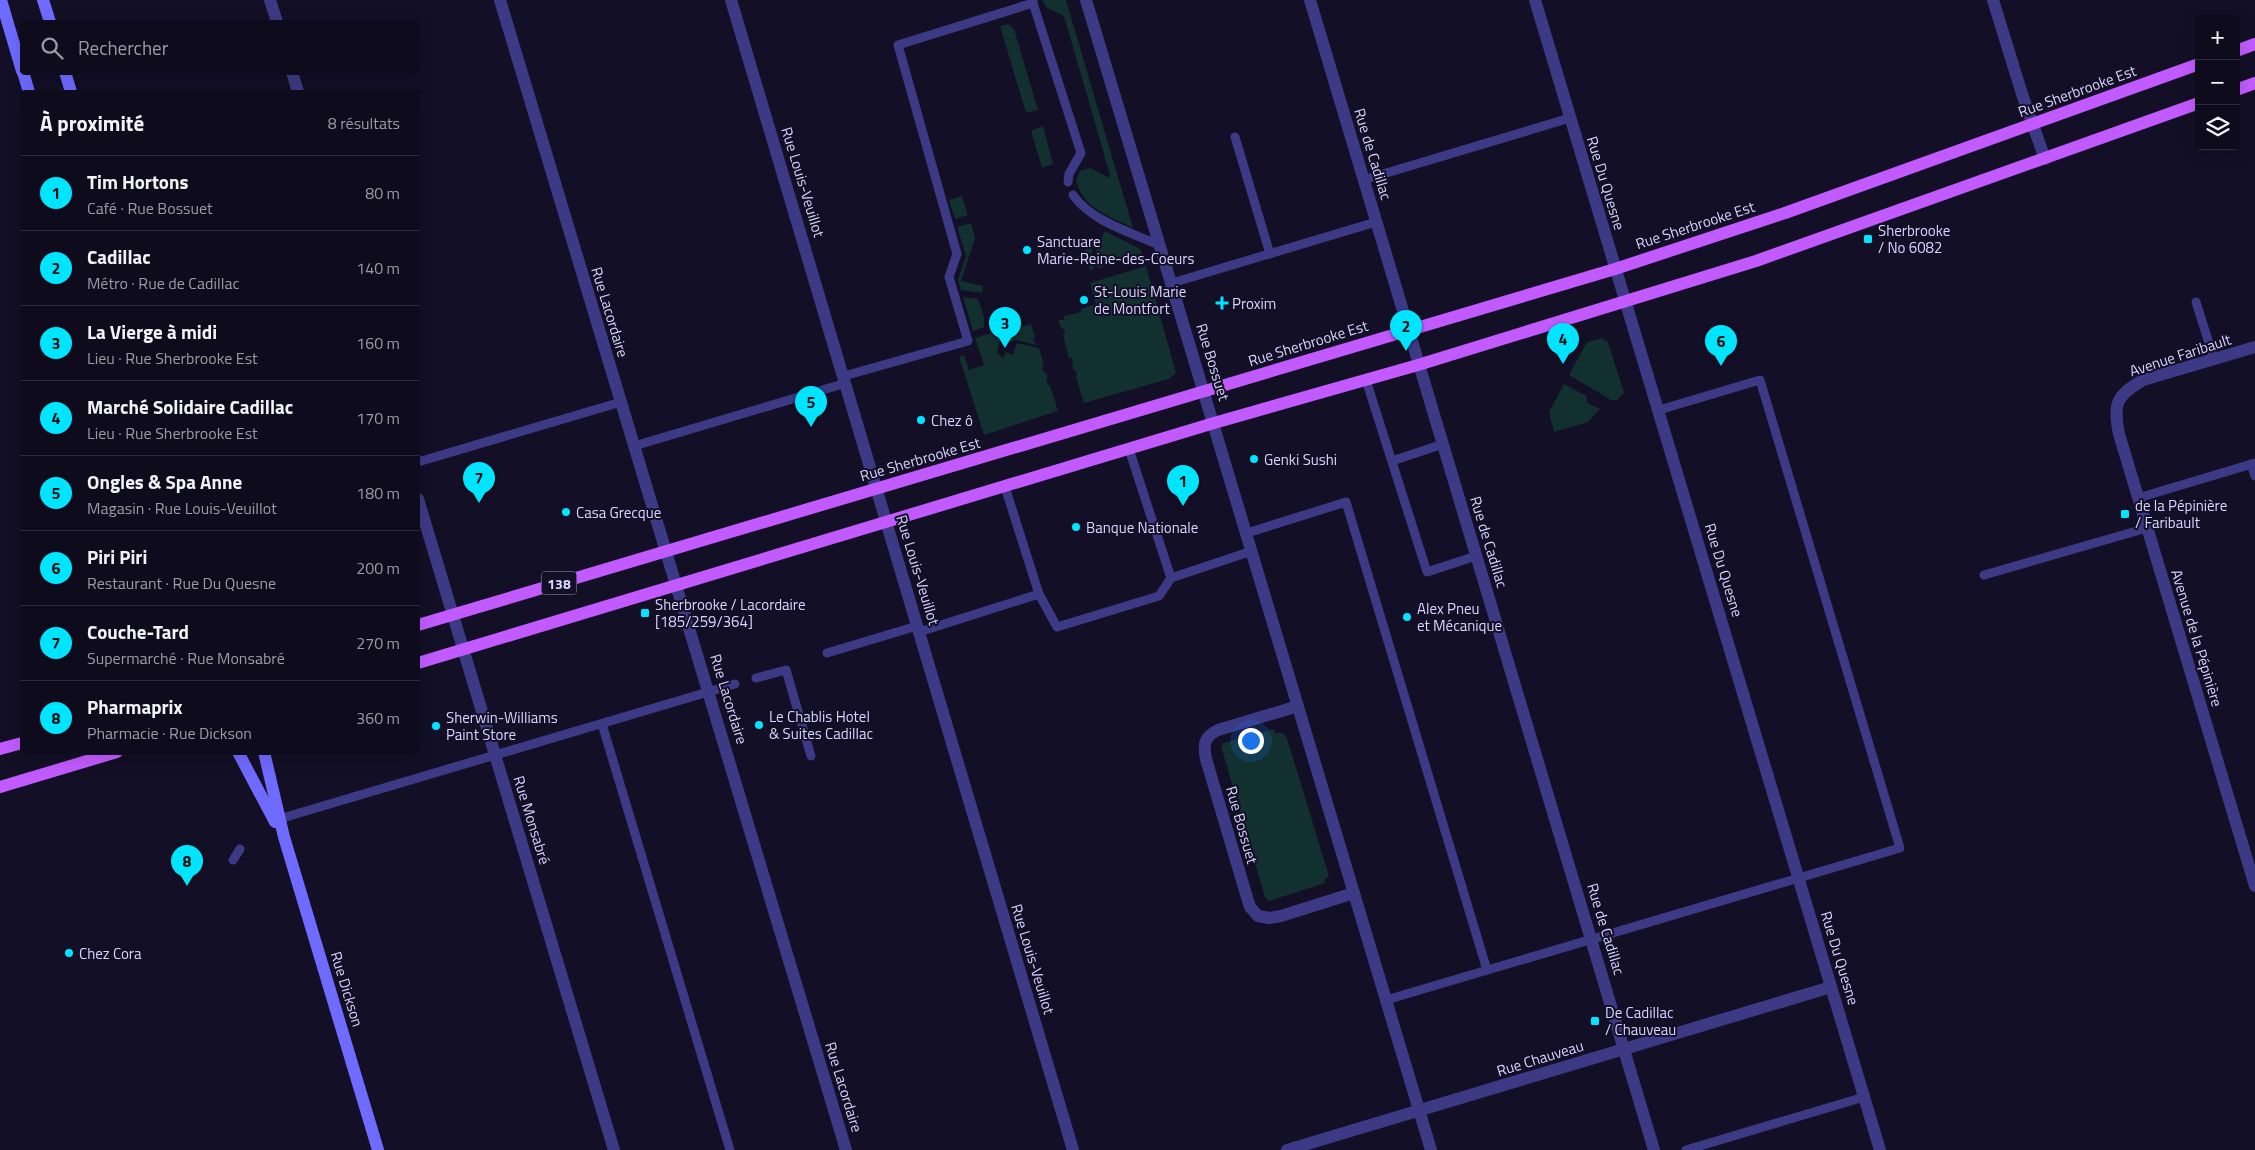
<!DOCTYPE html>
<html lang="fr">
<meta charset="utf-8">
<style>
:root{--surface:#0e0b1c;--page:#171425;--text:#f1f3f6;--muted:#9b9ba3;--line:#2e2b3b;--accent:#00e5ff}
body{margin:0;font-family:"Titillium Web",sans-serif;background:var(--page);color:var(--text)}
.controls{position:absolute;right:15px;top:15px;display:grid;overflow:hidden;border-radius:5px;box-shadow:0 5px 20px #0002}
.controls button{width:45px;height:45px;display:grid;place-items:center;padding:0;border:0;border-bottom:1px solid var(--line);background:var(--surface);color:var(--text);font:25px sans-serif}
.you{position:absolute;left:1250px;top:740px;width:18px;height:18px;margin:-12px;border:4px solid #fff;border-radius:50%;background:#1a73e8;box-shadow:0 0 0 8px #1a73e833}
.badge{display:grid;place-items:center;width:32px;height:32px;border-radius:50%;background:var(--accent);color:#111;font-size:16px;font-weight:700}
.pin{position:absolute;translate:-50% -41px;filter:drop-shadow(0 1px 2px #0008)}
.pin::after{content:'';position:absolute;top:26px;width:18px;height:15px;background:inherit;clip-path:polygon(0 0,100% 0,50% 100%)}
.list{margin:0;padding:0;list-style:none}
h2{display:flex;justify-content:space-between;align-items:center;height:65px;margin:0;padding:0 20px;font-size:21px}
h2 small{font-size:16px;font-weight:400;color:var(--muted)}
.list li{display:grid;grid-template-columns:32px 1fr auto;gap:15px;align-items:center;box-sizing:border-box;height:75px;padding:0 20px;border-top:1px solid var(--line)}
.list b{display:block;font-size:19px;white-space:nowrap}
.list p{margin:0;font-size:16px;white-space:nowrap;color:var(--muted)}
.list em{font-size:16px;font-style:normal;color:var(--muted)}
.icon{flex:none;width:28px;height:28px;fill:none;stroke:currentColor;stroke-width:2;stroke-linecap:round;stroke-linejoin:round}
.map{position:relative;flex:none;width:2255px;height:1150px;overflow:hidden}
.search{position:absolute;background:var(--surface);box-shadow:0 5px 20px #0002;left:20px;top:20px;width:400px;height:55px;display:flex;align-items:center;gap:12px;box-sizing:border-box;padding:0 18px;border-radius:5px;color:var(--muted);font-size:19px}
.panel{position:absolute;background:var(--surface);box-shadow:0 5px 20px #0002;left:20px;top:90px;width:400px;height:665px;border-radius:5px}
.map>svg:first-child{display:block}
</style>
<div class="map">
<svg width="2255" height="1150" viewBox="0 0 2255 1150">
<rect width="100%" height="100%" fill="#130f26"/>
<g fill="#12302f">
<path d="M1042,0H1066L1133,228C1108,215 1083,209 1076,180L1080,171L1090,168L1110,178V175L1064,16L1047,8Z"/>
<polygon points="1008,24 1014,29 1038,110 1026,113 1000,26"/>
<polygon points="1043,126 1053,164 1042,168 1031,131"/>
<polygon points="962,196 968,215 955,219 949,200"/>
<polygon points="971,223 975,238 961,281 983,286 982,293 961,290 958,280 966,256 957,227"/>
<polygon points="1105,231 1140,249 1142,254 1098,268 1096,251"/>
<polygon points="1094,242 1091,255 1094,269 1090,270 1088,264 1079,261 1076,258"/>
<polygon points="1146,266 1176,373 1169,379 1084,403 1076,377 1077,375 1076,370 1073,370 1072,358 1069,358 1063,335 1065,334 1064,329 1061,328 1058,321 1064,319 1064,316 1081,312 1081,309 1096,304 1090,283"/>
<polygon points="963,297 978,299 984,317 984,327 973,331"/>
<polygon points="1031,324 1035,336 1033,339 1037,345 1016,340 1010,342 1003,338 1000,340 997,352 1003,358 1006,352 1013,355 1017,343 1039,348 1044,366 1042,368 1044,372 1046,373 1048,378 1046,380 1048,385 1050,385 1058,411 984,435 959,357 964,355 969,370 984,365 975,338 991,333 993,336"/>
<polygon points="1602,338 1608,342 1624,393 1617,400 1611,400 1569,375 1587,342"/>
<polygon points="1564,384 1587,396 1587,403 1600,409 1588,422 1554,432 1549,412"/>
<polygon points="1274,729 1275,733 1283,733 1287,738 1329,876 1324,880 1325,883 1269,901 1265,897 1221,746 1224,743"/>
</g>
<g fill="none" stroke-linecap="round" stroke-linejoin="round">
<g stroke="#3d3a85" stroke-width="9">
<polyline points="1033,3 1081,153 1069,174 1068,182"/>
<polyline points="1235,137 1270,254"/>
<polyline points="1363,180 1570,118"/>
<path d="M1073,195C1092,222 1131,232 1161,246"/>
<polyline points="1172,283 1376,222"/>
<polyline points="2196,302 2214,359"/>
<polyline points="844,376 968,341 949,277 957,254 898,45 1033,3 1033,0"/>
<polyline points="1366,380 1427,572 1476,556"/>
<polyline points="634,446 846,383"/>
<polyline points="1129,449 1171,578"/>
<polyline points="1392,461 1443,444"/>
<polyline points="418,462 621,402"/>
<polyline points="2251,464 2255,476"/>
<polyline points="1005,487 1039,594"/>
<polyline points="2138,498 2255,463"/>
<polyline points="1247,533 1346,502 1487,970"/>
<polyline points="1984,575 2147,528"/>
<polyline points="919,632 1039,594 1057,627 1159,596 1171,578 1252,551"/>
<polyline points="827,653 917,626"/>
<polyline points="756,678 786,670 811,756"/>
<polyline points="602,724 730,1150"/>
<polyline points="279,819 735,684"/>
<polyline points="233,860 240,849"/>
<polyline points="1386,1000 1900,848 1760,380 1659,410"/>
<polyline points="1686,1150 1864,1097"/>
</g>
<g stroke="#3d3a85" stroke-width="12">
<polyline points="270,0 277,22"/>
<polyline points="500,0 846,1150"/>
<polyline points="731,0 1073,1150"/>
<polyline points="1086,0 1431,1150"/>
<polyline points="1535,0 1880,1150"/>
<polyline points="1993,0 2022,94 2045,159"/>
<polyline points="292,72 298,92"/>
<path d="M2255,347L2143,380C2116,396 2113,403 2119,434L2255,886"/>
<polyline points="418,499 614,1150"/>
<path d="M1298,706L1218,730C1204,737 1203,744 1206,759L1246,894L1250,907L1258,916L1269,918L1281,916L1354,893"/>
<polyline points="1287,1150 1831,987"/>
</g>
<polyline stroke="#3d3a85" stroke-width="12" points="1310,0 1654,1150"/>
<g stroke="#6f6bff" stroke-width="12">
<polyline points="1,0 22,71"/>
<polyline points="43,0 50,22"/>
<polyline points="23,72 29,92"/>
<polyline points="65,72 71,92"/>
<polyline points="238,752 275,822"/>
<polyline points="264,752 284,837 378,1150"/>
</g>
<g stroke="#c25bff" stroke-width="12">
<polyline points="2236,51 2255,44"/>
<polyline points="2236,90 2255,83"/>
<polyline points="418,625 1615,269 1785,213 2199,64"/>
<polyline points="418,663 1214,423 1418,365 1756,261 2199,103"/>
<polyline points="0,749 22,743"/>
<polyline points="0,787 117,752"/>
</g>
</g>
<g fill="#00e5ff" stroke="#130f26" stroke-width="2">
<rect x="1863" y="234" width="10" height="10" rx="2.5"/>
<circle cx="1027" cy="250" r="5"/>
<circle cx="1084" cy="300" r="5"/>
<path d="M1219.5 295.5h5v5h5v5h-5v5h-5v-5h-5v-5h5z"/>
<circle cx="921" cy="420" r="5"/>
<circle cx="1254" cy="459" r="5"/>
<circle cx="566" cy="512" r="5"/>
<rect x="2120" y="509" width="10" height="10" rx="2.5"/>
<circle cx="1076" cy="527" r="5"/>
<rect x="640" y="608" width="10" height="10" rx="2.5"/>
<circle cx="1407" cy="617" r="5"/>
<circle cx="759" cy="725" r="5"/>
<circle cx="436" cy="726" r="5"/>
<circle cx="69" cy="953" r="5"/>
<rect x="1590" y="1016" width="10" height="10" rx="2.5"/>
</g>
<g text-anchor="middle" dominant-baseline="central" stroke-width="4" stroke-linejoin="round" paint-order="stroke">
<rect fill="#130f26" stroke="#9e99be" stroke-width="1" x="541.5" y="571.5" width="35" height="23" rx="4"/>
<g font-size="14" font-weight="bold" fill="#d9d4ff">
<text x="559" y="583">138</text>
</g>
<g font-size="15" fill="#d9d4ff" stroke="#130f26">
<text transform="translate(2077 91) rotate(-20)">Rue Sherbrooke Est</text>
<text transform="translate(1373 154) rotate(73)">Rue de Cadillac</text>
<text transform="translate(803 182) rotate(73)">Rue Louis-Veuillot</text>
<text transform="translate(1606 183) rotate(73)">Rue Du Quesne</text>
<text transform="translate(1695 225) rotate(-18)">Rue Sherbrooke Est</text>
<text transform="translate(610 312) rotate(73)">Rue Lacordaire</text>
<text transform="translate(1308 343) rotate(-17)">Rue Sherbrooke Est</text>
<text transform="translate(2180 355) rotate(-18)">Avenue Faribault</text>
<text transform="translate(1213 362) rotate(73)">Rue Bossuet</text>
<text transform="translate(920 459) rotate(-16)">Rue Sherbrooke Est</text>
<text transform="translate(1489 542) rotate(73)">Rue de Cadillac</text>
<text transform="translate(918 570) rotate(73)">Rue Louis-Veuillot</text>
<text transform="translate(1724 570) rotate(73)">Rue Du Quesne</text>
<text transform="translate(2197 638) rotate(73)">Avenue de la Pépinière</text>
<text transform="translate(729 699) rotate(73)">Rue Lacordaire</text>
<text transform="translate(532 820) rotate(73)">Rue Monsabré</text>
<text transform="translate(1242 825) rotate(74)">Rue Bossuet</text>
<text transform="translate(1606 929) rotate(73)">Rue de Cadillac</text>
<text transform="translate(1840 958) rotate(73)">Rue Du Quesne</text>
<text transform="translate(1033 959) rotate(73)">Rue Louis-Veuillot</text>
<text transform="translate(347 989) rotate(73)">Rue Dickson</text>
<text transform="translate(1540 1058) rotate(-17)">Rue Chauveau</text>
<text transform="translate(844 1087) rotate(73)">Rue Lacordaire</text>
</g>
<g font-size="15" fill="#d9d4ff" stroke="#130f26" text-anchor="start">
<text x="1878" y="230">Sherbrooke<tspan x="1878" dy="17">/ No 6082</tspan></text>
<text x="1037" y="241">Sanctuare<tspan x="1037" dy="17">Marie-Reine-des-Coeurs</tspan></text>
<text x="1094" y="291">St-Louis Marie<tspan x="1094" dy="17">de Montfort</tspan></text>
<text x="1232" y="303">Proxim</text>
<text x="931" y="420">Chez ô</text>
<text x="1264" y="459">Genki Sushi</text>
<text x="2135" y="505">de la Pépinière<tspan x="2135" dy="17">/ Faribault</tspan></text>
<text x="576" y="512">Casa Grecque</text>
<text x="1086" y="527">Banque Nationale</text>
<text x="655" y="604">Sherbrooke / Lacordaire<tspan x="655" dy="17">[185/259/364]</tspan></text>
<text x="1417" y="608">Alex Pneu<tspan x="1417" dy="17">et Mécanique</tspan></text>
<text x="769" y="716">Le Chablis Hotel<tspan x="769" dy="17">&amp; Suites Cadillac</tspan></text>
<text x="446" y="717">Sherwin-Williams<tspan x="446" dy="17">Paint Store</tspan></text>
<text x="79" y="953">Chez Cora</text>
<text x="1605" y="1012">De Cadillac<tspan x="1605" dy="17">/ Chauveau</tspan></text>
</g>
</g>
</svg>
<div class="controls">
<button>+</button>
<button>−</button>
<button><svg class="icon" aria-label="layers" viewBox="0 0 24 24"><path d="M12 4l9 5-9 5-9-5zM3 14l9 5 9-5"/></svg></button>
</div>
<div class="you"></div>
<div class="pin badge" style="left:1183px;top:506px">1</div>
<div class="pin badge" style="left:1406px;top:351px">2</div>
<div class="pin badge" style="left:1005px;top:348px">3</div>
<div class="pin badge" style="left:1563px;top:364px">4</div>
<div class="pin badge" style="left:811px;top:427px">5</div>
<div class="pin badge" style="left:1721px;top:366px">6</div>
<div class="pin badge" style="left:479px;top:503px">7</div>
<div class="pin badge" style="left:187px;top:886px">8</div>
<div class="search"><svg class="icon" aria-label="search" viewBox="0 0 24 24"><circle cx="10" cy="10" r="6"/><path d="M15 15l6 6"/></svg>Rechercher</div>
<section class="panel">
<h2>À proximité<small>8 résultats</small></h2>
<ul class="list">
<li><span class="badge">1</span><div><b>Tim Hortons</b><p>Café · Rue Bossuet</p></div><em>80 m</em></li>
<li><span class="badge">2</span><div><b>Cadillac</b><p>Métro · Rue de Cadillac</p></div><em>140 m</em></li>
<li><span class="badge">3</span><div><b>La Vierge à midi</b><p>Lieu · Rue Sherbrooke Est</p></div><em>160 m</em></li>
<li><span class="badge">4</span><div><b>Marché Solidaire Cadillac</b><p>Lieu · Rue Sherbrooke Est</p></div><em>170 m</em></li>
<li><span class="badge">5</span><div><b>Ongles &amp; Spa Anne</b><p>Magasin · Rue Louis-Veuillot</p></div><em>180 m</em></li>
<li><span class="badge">6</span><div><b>Piri Piri</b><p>Restaurant · Rue Du Quesne</p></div><em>200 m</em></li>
<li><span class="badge">7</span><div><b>Couche-Tard</b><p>Supermarché · Rue Monsabré</p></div><em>270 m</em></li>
<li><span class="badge">8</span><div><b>Pharmaprix</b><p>Pharmacie · Rue Dickson</p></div><em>360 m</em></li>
</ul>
</section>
</div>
